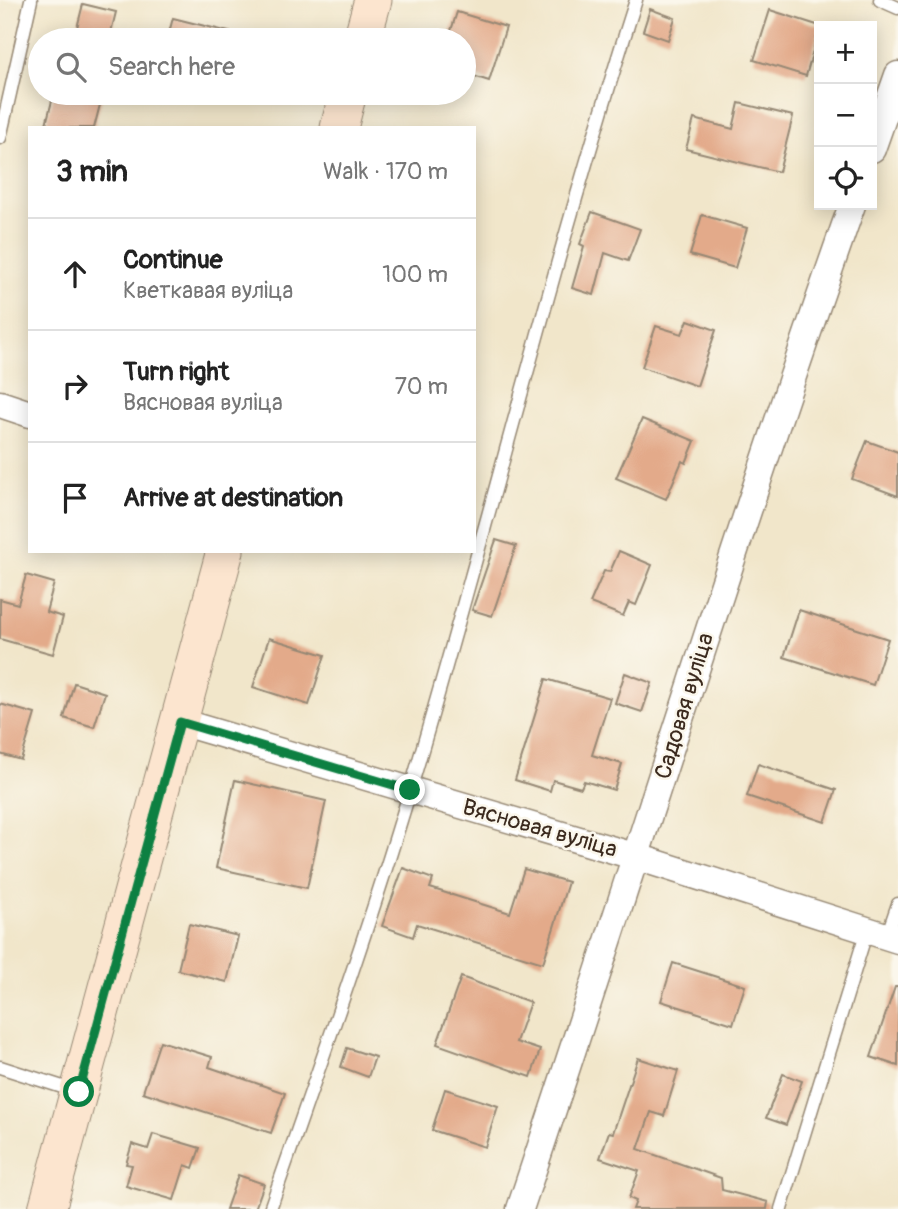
<!DOCTYPE html>
<meta charset="utf-8">
<style>
:root{--surface:#fff;--page:#f6f6f6;--text:#222;--muted:#767676;--line:#e0e0e0}
body{margin:0;font-family:Pangolin,sans-serif;background:var(--page);color:var(--text)}
.controls{position:absolute;right:21px;top:21px;display:grid;overflow:hidden;border-radius:0px;box-shadow:0 4px 18px #0003}
.controls button{width:63px;height:63px;display:grid;place-items:center;padding:0;border:0;border-bottom:2px solid var(--line);background:var(--surface);color:var(--text);font:35px sans-serif}
.stop{position:absolute;width:21px;height:21px;margin:-16px;border:5px solid #0b8043;border-radius:50%;background:#fff}
.stop.end{background:#0b8043;border-color:#fff;box-shadow:0 2px 7px #0008}
.list{margin:0;padding:0;list-style:none}
h2{display:flex;justify-content:space-between;align-items:center;height:91px;margin:0;padding:0 28px;font-size:30px}
h2 small{font-size:23px;font-weight:400;color:var(--muted)}
.list li{display:grid;grid-template-columns:46px 1fr auto;gap:21px;align-items:center;box-sizing:border-box;height:112px;padding:0 28px;border-top:2px solid var(--line)}
.list b{display:block;font-size:26px;white-space:nowrap}
.list p{margin:0;font-size:23px;white-space:nowrap;color:var(--muted)}
.list em{font-size:23px;font-style:normal;color:var(--muted)}
.icon{flex:none;width:38px;height:38px;fill:none;stroke:currentColor;stroke-width:2;stroke-linecap:round;stroke-linejoin:round}
.map{position:relative;flex:none;width:898px;height:1209px;overflow:hidden}
.search{position:absolute;background:var(--surface);box-shadow:0 4px 18px #0003;left:28px;top:28px;width:448px;height:77px;display:flex;align-items:center;gap:18px;box-sizing:border-box;padding:0 24px;border-radius:38px;color:var(--muted);font-size:26px}
.panel{position:absolute;background:var(--surface);box-shadow:0 4px 18px #0003;left:28px;top:126px;width:448px;height:427px;border-radius:0px}
.map>svg:first-child{display:block}
</style>
<div class="map">
<svg width="898" height="1209" viewBox="0 0 898 1209">
<rect width="100%" height="100%" fill="#fbf7ec"/>
<filter id="ink" filterUnits="userSpaceOnUse"><feTurbulence type="fractalNoise" baseFrequency=".0143" numOctaves="2"/><feDisplacementMap in="SourceGraphic" scale="14" xChannelSelector="R" yChannelSelector="G"/><feConvolveMatrix kernelMatrix="1 2 1 2 8 2 1 2 1" color-interpolation-filters="sRGB"/></filter>
<filter id="wash" filterUnits="userSpaceOnUse"><feTurbulence type="fractalNoise" baseFrequency=".00686" numOctaves="4" result="noise"/><feDisplacementMap in="SourceGraphic" scale="28" xChannelSelector="R" yChannelSelector="G"/><feGaussianBlur stdDeviation="1.57" result="paint"/><feColorMatrix in="noise" values="0 0 0 0 0 0 0 0 0 0 0 0 0 0 0 0 0 1.4 0 .05"/><feComposite in="paint" operator="in"/></filter>
<g filter="url(#wash)">
<rect width="100%" height="100%" fill="#f1e6ca"/>
<g id="blocks">
<g fill="#e3aa8a">
<polygon points="83,4 116,12 109,40 74,40"/>
<polygon points="650,9 675,18 668,40 643,31"/>
<polygon points="770,10 820,26 806,76 754,60"/>
<polygon points="457,12 506,27 489,81 464,73 464,40 448,40"/>
<polygon points="173,18 233,33 232,40 167,40"/>
<polygon points="54,93 103,93 94,128 45,128"/>
<polygon points="739,103 793,116 779,172 686,149 694,119 733,129"/>
<polygon points="592,212 640,229 628,261 605,253 594,295 572,288 584,246 580,244"/>
<polygon points="702,215 747,228 735,268 690,255"/>
<polygon points="688,320 716,330 697,386 642,367 656,326 682,334"/>
<polygon points="642,419 695,441 686,463 682,461 666,499 616,478"/>
<polygon points="867,441 898,452 898,496 852,479"/>
<polygon points="496,540 516,546 492,616 472,610"/>
<polygon points="619,551 652,565 636,605 629,602 623,616 590,603 604,571 610,572"/>
<polygon points="26,575 54,583 46,612 63,617 53,654 0,639 0,599 18,604"/>
<polygon points="799,610 888,639 873,685 784,657"/>
<polygon points="269,638 325,655 309,705 253,687"/>
<polygon points="625,673 652,683 642,712 615,703"/>
<polygon points="546,679 610,698 592,755 622,764 614,790 584,781 581,788 553,780 550,791 515,780"/>
<polygon points="74,683 105,693 94,727 64,718"/>
<polygon points="0,704 35,714 21,760 0,754"/>
<polygon points="758,764 836,790 825,822 747,796"/>
<polygon points="235,780 326,801 307,888 216,868"/>
<polygon points="403,868 433,879 430,888 510,913 524,869 568,882 543,963 417,924 413,937 382,926"/>
<polygon points="189,924 238,936 227,982 178,970"/>
<polygon points="673,963 745,986 733,1024 661,1001"/>
<polygon points="461,977 530,1002 516,1042 540,1050 531,1077 437,1044"/>
<polygon points="895,987 898,987 898,1066 871,1057"/>
<polygon points="160,1041 212,1057 209,1067 285,1093 271,1133 143,1092"/>
<polygon points="347,1048 375,1057 368,1077 341,1067"/>
<polygon points="638,1058 678,1071 664,1116 651,1112 638,1149 721,1178 722,1190 768,1202 767,1209 633,1209 636,1201 629,1198 639,1171 600,1158 609,1132 613,1133"/>
<polygon points="783,1074 802,1081 786,1125 766,1118"/>
<polygon points="445,1089 498,1106 485,1147 432,1130"/>
<polygon points="153,1134 200,1148 193,1168 185,1165 174,1200 126,1186 132,1165 126,1164 132,1144 148,1149"/>
<polygon points="238,1175 264,1184 255,1209 226,1209"/>
</g>
</g>
</g>
<g filter="url(#ink)">
<use href="#blocks" fill-opacity="0" stroke="#968874" stroke-width="2"/>
<g fill="none" stroke-linecap="round" stroke-linejoin="round">
<defs>
<g id="lane">
<polyline points="880,0 898,8"/>
<polyline points="0,138 31,0"/>
<polyline points="887,936 898,904"/>
<polyline points="0,1067 75,1091"/>
<path d="M270,1209C318,1071 367,934 409,794C488,530 552,262 636,0"/>
<polyline points="781,1209 867,930"/>
</g>
<g id="street">
<polyline points="872,149 898,75"/>
<polyline points="0,404 30,414"/>
<polyline points="180,722 637,857 898,940"/>
<path d="M520,1209C632,875 735,537 852,205"/>
</g>
<g id="secondary">
<polyline points="362,40 373,0"/>
<polyline points="339,128 348,93"/>
<polyline points="47,1209 225,551"/>
</g>
</defs>
<use href="#lane" stroke="#968874" stroke-width="15"/>
<use href="#street" stroke="#968874" stroke-width="29"/>
<use href="#secondary" stroke="#968874" stroke-width="39"/>
<use href="#lane" stroke="#fff" stroke-width="12"/>
<use href="#street" stroke="#fff" stroke-width="26"/>
<use href="#secondary" stroke="#fce5cf" stroke-width="37"/>
</g>
</g>
<g fill="none" stroke-linecap="round" stroke-linejoin="round" filter="url(#ink)">
<polyline stroke="#0b8043" stroke-width="9" points="79,1092 180,722 410,790"/>
</g>
<g text-anchor="middle" dominant-baseline="central" stroke-width="5" stroke-linejoin="round" paint-order="stroke">
<g font-size="23" fill="#3b2a1e" stroke="#fbf7ec">
<text transform="translate(684 706) rotate(-73)">Садовая вуліца</text>
<text transform="translate(540 828) rotate(16)">Вясновая вуліца</text>
</g>
</g>
</svg>
<div class="controls">
<button>+</button>
<button>−</button>
<button><svg class="icon" aria-label="locate" viewBox="0 0 24 24"><circle cx="12" cy="12" r="6"/><path d="M12 2v4M12 18v4M2 12h4M18 12h4"/></svg></button>
</div>
<div class="stop" style="left:79px;top:1092px"></div>
<div class="stop end" style="left:410px;top:790px"></div>
<div class="search"><svg class="icon" aria-label="search" viewBox="0 0 24 24"><circle cx="10" cy="10" r="6"/><path d="M15 15l6 6"/></svg>Search here</div>
<section class="panel">
<h2>3 min<small>Walk · 170 m</small></h2>
<ul class="list">
<li><svg class="icon" aria-label="ahead" viewBox="0 0 24 24"><path d="M12 20V5M6 11l6-6 6 6"/></svg><div><b>Continue</b><p>Кветкавая вуліца</p></div><em>100 m</em></li>
<li><svg class="icon" aria-label="right" viewBox="0 0 24 24"><path d="M7 20v-9h11M14 6l5 5-5 5"/></svg><div><b>Turn right</b><p>Вясновая вуліца</p></div><em>70 m</em></li>
<li><svg class="icon" aria-label="arrive" viewBox="0 0 24 24"><path d="M6 21V4h12l-3 4 3 4H6"/></svg><div><b>Arrive at destination</b></div></li>
</ul>
</section>
</div>
